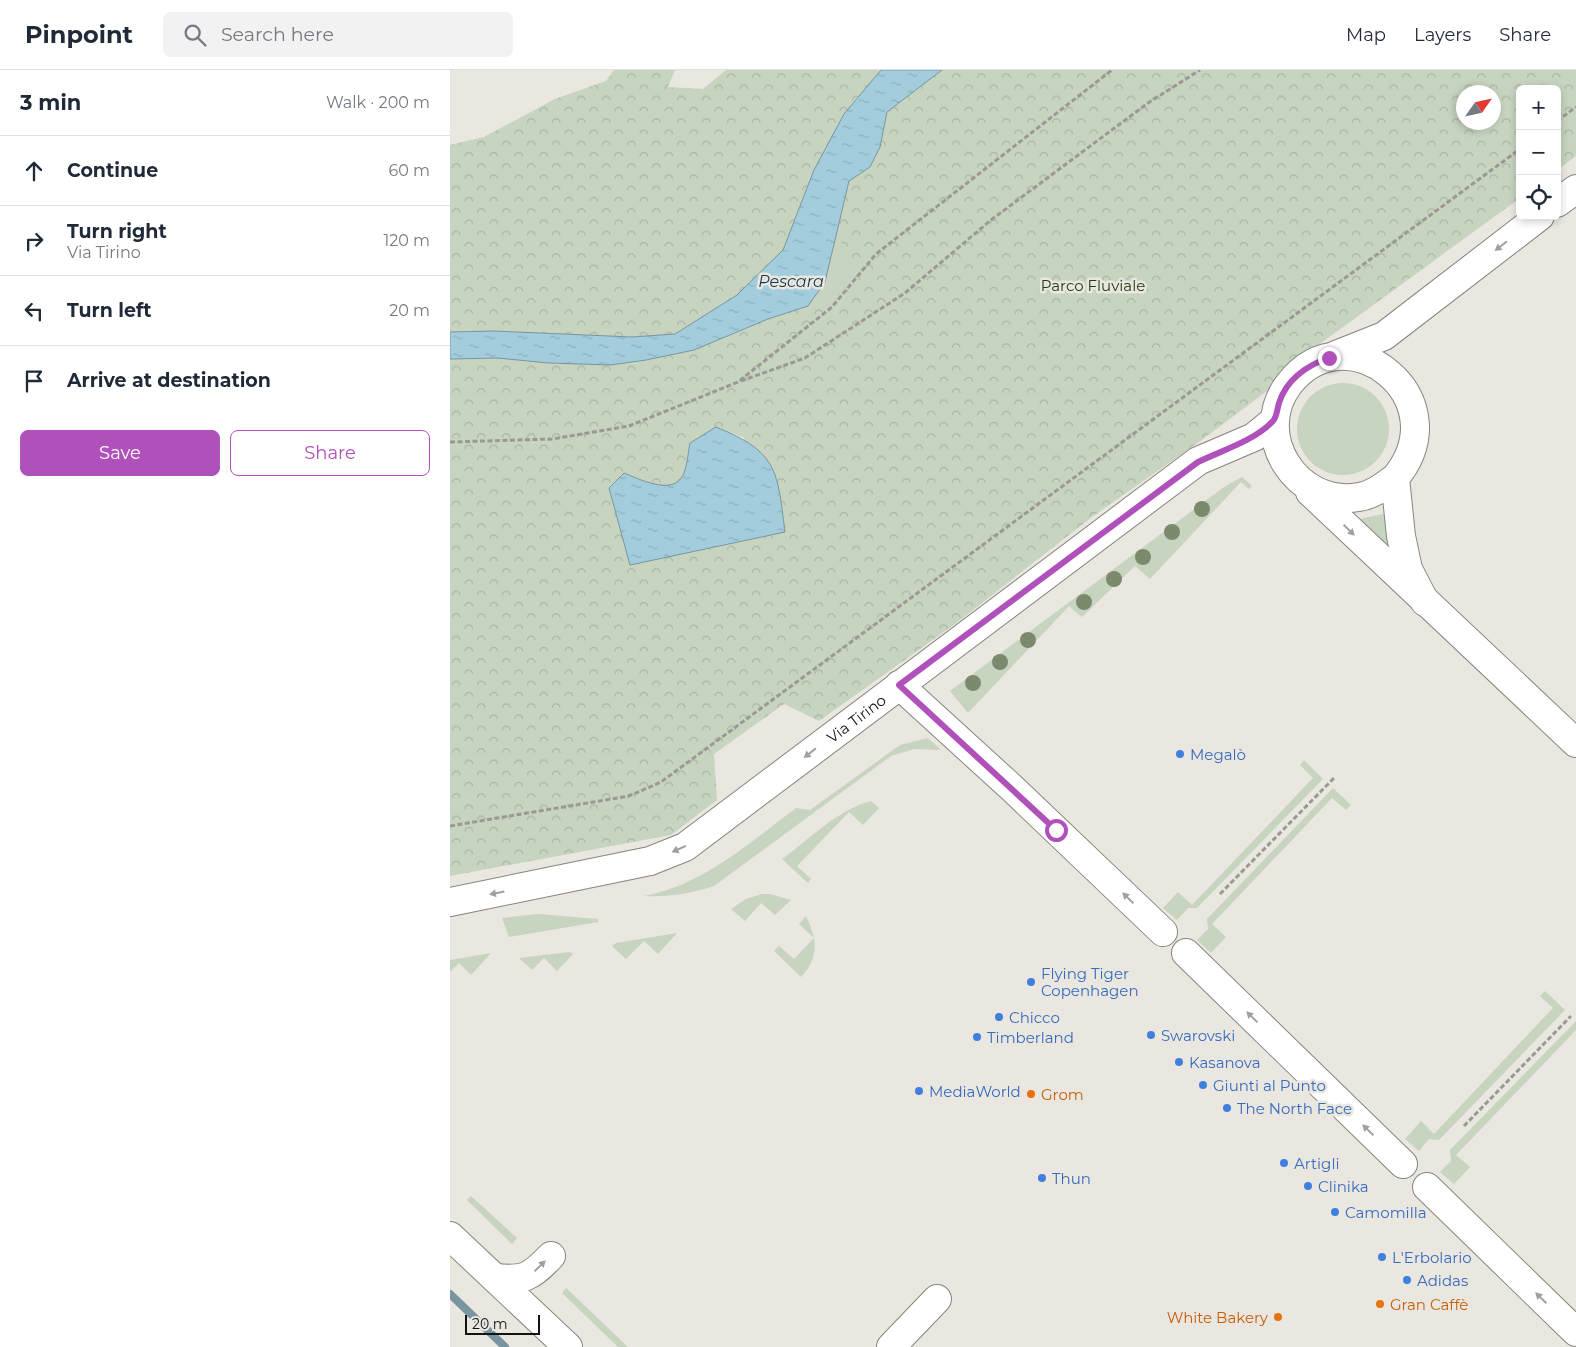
<!DOCTYPE html>
<meta charset="utf-8">
<style>
:root{--surface:#fff;--page:#f2f2f3;--text:#1f2937;--muted:#747a83;--line:#e0e1e3;--accent:#b051bb}
body{margin:0;font-family:Montserrat,sans-serif;background:var(--page);color:var(--text)}
.controls{position:absolute;right:15px;top:15px;display:grid;overflow:hidden;border-radius:8px;box-shadow:0 2px 8px #0003}
.controls button{width:45px;height:45px;display:grid;place-items:center;padding:0;border:0;border-bottom:1px solid var(--line);background:var(--surface);color:var(--text);font:25px sans-serif}
.compass{position:absolute;left:1006px;top:15px;width:45px;height:45px;border-radius:50%;background:var(--surface);box-shadow:0 2px 8px #0003;rotate:56deg}
.scale{position:absolute;left:15px;bottom:12px;width:75px;box-sizing:border-box;padding-left:5px;border:2px solid #141210;border-top:0;font-size:14px;line-height:18px;white-space:nowrap;color:#141210;-webkit-text-stroke:4px #eae6e0;paint-order:stroke}
.stop{position:absolute;width:15px;height:15px;margin:-11px;border:4px solid #b051bb;border-radius:50%;background:#fff}
.stop.end{background:#b051bb;border-color:#fff;box-shadow:0 1px 5px #0008}
.list{margin:0;padding:0;list-style:none}
h2{display:flex;justify-content:space-between;align-items:center;height:65px;margin:0;padding:0 20px;font-size:21px}
h2 small{font-size:16px;font-weight:400;color:var(--muted)}
.list li{display:grid;grid-template-columns:32px 1fr auto;gap:15px;align-items:center;box-sizing:border-box;height:70px;padding:0 20px;border-top:1px solid var(--line)}
.list b{display:block;font-size:19px;white-space:nowrap}
.list p{margin:0;font-size:16px;white-space:nowrap;color:var(--muted)}
.list em{font-size:16px;font-style:normal;color:var(--muted)}
.actions{display:flex;gap:10px;padding:15px 20px}
.actions a{flex:1;padding:11px 0;border:1px solid var(--accent);border-radius:8px;text-align:center;font-size:18px;color:var(--accent)}
.actions .main{background:var(--accent);color:#fff}
.icon{flex:none;width:28px;height:28px;fill:none;stroke:currentColor;stroke-width:2;stroke-linecap:round;stroke-linejoin:round}
.map{position:relative;flex:none;width:1126px;height:1277px;overflow:hidden}
header{display:flex;align-items:center;gap:30px;box-sizing:border-box;height:70px;padding:0 25px;background:var(--surface);border-bottom:1px solid var(--line)}
header strong{font-size:24px}
nav{display:flex;gap:28px;margin-inline-start:auto;font-size:18px}
.search{width:350px;height:45px;background:var(--page);display:flex;align-items:center;gap:12px;box-sizing:border-box;padding:0 18px;border-radius:8px;color:var(--muted);font-size:19px}
main{display:flex}
aside{flex:1;background:var(--surface)}
.map>svg:first-child{display:block}
</style>
<header>
<strong>Pinpoint</strong>
<div class="search"><svg class="icon" aria-label="search" viewBox="0 0 24 24"><circle cx="10" cy="10" r="6"/><path d="M15 15l6 6"/></svg>Search here</div>
<nav><a>Map</a><a>Layers</a><a>Share</a></nav>
</header>
<main>
<aside>
<h2>3 min<small>Walk · 200 m</small></h2>
<ul class="list">
<li><svg class="icon" aria-label="ahead" viewBox="0 0 24 24"><path d="M12 20V5M6 11l6-6 6 6"/></svg><div><b>Continue</b></div><em>60 m</em></li>
<li><svg class="icon" aria-label="right" viewBox="0 0 24 24"><path d="M7 20v-9h11M14 6l5 5-5 5"/></svg><div><b>Turn right</b><p>Via Tirino</p></div><em>120 m</em></li>
<li><svg class="icon" aria-label="left" viewBox="0 0 24 24"><path d="M17 20v-9H6M10 6l-5 5 5 5"/></svg><div><b>Turn left</b></div><em>20 m</em></li>
<li><svg class="icon" aria-label="arrive" viewBox="0 0 24 24"><path d="M6 21V4h12l-3 4 3 4H6"/></svg><div><b>Arrive at destination</b></div></li>
</ul>
<div class="actions"><a class="main">Save</a><a>Share</a></div>
</aside>
<div class="map">
<svg width="1126" height="1277" viewBox="0 0 1126 1277">
<defs>
<pattern id="forest-crowns" width="20" height="18" patternUnits="userSpaceOnUse" patternTransform="scale(1.25)"><rect width="20" height="18" fill="#c6d4c0"/><path d="M2 6a3 3 0 1 1 6 0M12 15a3 3 0 1 1 6 0" fill="none" stroke="#a9b5a4"/></pattern>
<pattern id="water-ripples" width="26" height="14" patternUnits="userSpaceOnUse" patternTransform="scale(1.25)"><rect width="26" height="14" fill="#a3cddd"/><path d="M2 4q2-2 4 0t4 0M15 11q2-2 4 0t4 0" fill="none" stroke="#8bafbd"/></pattern>
</defs>
<rect width="100%" height="100%" fill="#eae6e0"/>
<g fill="#c6d4c0">
<polygon points="386,164 407,201 384,244 364,228 375,212"/>
<circle cx="893" cy="359" r="46"/>
<polygon points="792,407 802,416 799,419 791,412 700,509 685,496 632,547 619,536 518,643 500,621 774,417"/>
<polygon points="938,443 942,478 938,480 909,449"/>
<path d="M478,668L491,680L464,679L441,686L264,816C239,824 219,827 194,826C253,815 298,774 346,738L360,740L450,675Z"/>
<polygon points="854,690 873,709 747,838 738,838 727,850 713,838 728,822 742,835 863,708 850,695"/>
<polygon points="883,718 901,735 896,740 882,728 762,854 776,867 761,883 747,870 758,859 757,849"/>
<path d="M421,731L429,738L413,755L399,742L347,796L361,809L358,813L332,789C360,769 387,740 421,731Z"/>
<polygon points="312,824 320,824 341,830 325,845 311,833 295,851 281,839 296,829"/>
<polygon points="88,844 148,849 148,852 59,867 52,848"/>
<path d="M356,846C367,869 370,887 351,907L324,881L329,876L344,889L364,868L349,854Z"/>
<polygon points="227,863 208,884 194,871 176,889 162,876 166,873"/>
<polygon points="120,882 123,884 107,901 94,888 82,900 69,888"/>
<polygon points="41,883 21,905 9,893 0,902 0,890"/>
<polygon points="1095,921 1115,940 989,1070 979,1069 969,1081 955,1069 971,1051 984,1064 1103,938 1090,926"/>
<polygon points="1126,951 1126,960 1006,1085 1020,1097 1004,1114 990,1102 1001,1091 1000,1080"/>
<polygon points="21,1126 67,1168 62,1174 17,1130"/>
<polygon points="116,1218 178,1277 168,1277 112,1223"/>
</g>
<g fill="url(#forest-crowns)" fill-rule="evenodd">
<polygon points="164,0 225,0 218,17 253,19 276,0 431,0 394,44 364,100 333,180 287,225 225,264 182,267 43,261 0,262 0,75 34,67 105,29 156,11"/>
<path d="M492,0H1126V86L1107,100V19H1070V128L856,284L825,315L753,369L642,447L505,554L369,651L334,634L264,684L267,730L221,765L0,806V289L47,288L99,293L160,295L197,290L244,280L318,249L357,236L364,228L384,244L407,202L386,164L399,110L420,97L430,77L437,42ZM1014,22H1044V52H1014ZM266,357L295,368L180,495L174,403C189,409 221,425 232,407C237,399 238,383 240,373Z"/>
</g>
<g fill="url(#water-ripples)" stroke="#7895a0">
<polygon points="431,0 492,0 437,42 430,77 420,97 399,111 375,212 358,236 318,249 244,280 196,290 160,295 99,293 47,288 0,289 0,262 43,261 182,267 225,264 287,225 333,180 364,100 394,44"/>
<path d="M266,357C328,382 327,400 335,462L180,495L159,418L174,403C189,409 221,425 232,407C237,399 238,383 240,373Z"/>
</g>
<g fill="none" stroke-linecap="round" stroke-linejoin="round">
<polyline stroke="#7895a0" stroke-width="8" points="0,1224 55,1277"/>
<defs>
<g id="minor">
<polyline points="1107,133 1126,119"/>
<polyline points="886,285 934,266 1090,146"/>
<path d="M945,408C934,416 923,425 909,427C847,438 800,365 839,314C897,239 1011,329 945,408L951,466L958,499L975,532"/>
<polyline points="860,422 1126,673"/>
<polyline points="449,615 563,719 713,862"/>
<path id="s1" d="M0,832L200,791L235,777L748,391L804,367L825,350"/>
<polyline points="736,883 953,1094"/>
<polyline points="977,1117 1126,1262"/>
<polyline points="0,1166 118,1277"/>
<path d="M45,1208C74,1211 81,1207 101,1186"/>
<polyline points="441,1277 487,1229"/>
</g>
</defs>
<use href="#minor" stroke="#87847e" stroke-width="30"/>
<g stroke="#9c9995" stroke-width="3" stroke-dasharray="5 2.5" stroke-linecap="butt">
<polyline points="1107,51 1126,37"/>
<polyline points="291,311 355,288 455,223 541,150 698,33 750,0"/>
<polyline points="0,372 102,369 179,356 288,312 382,237 426,184 662,0"/>
<polyline points="0,756 179,726 211,712 1070,79"/>
<polyline points="770,824 885,707"/>
<polyline points="1014,1056 1121,946"/>
</g>
<use href="#minor" stroke="#fff" stroke-width="28"/>
</g>
<g fill="#7b896d">
<circle cx="752" cy="439" r="8"/>
<circle cx="722" cy="462" r="8"/>
<circle cx="693" cy="487" r="8"/>
<circle cx="664" cy="509" r="8"/>
<circle cx="634" cy="532" r="8"/>
<circle cx="578" cy="570" r="8"/>
<circle cx="550" cy="592" r="8"/>
<circle cx="523" cy="613" r="8"/>
</g>
<defs><path id="oneway-solid" d="M-6-.8H1V-3.2L6.5 0L1 3.2V.8H-6Z" transform="scale(1.25)"/></defs>
<g fill="#a1a09f">
<use href="#oneway-solid" transform="translate(1051 176) rotate(142)"/>
<use href="#oneway-solid" transform="translate(899 460) rotate(44)"/>
<use href="#oneway-solid" transform="translate(360 683) rotate(142)"/>
<use href="#oneway-solid" transform="translate(229 779) rotate(156)"/>
<use href="#oneway-solid" transform="translate(47 823) rotate(169)"/>
<use href="#oneway-solid" transform="translate(678 828) rotate(-136)"/>
<use href="#oneway-solid" transform="translate(802 947) rotate(-136)"/>
<use href="#oneway-solid" transform="translate(918 1060) rotate(-136)"/>
<use href="#oneway-solid" transform="translate(90 1196) rotate(-44)"/>
<use href="#oneway-solid" transform="translate(1091 1228) rotate(-136)"/>
</g>
<g fill="none" stroke-linecap="round" stroke-linejoin="round">
<path stroke="#b051bb" stroke-width="6" d="M606,760L449,615L748,392C773,380 804,371 823,351C827,347 827,339 829,333C836,310 857,295 879,288"/>
</g>
<g fill="#3f7fe0" stroke="#eae6e0" stroke-width="2">
<circle cx="730" cy="684" r="5"/>
<circle cx="581" cy="912" r="5"/>
<circle cx="549" cy="947" r="5"/>
<circle cx="701" cy="965" r="5"/>
<circle cx="527" cy="967" r="5"/>
<circle cx="729" cy="992" r="5"/>
<circle cx="753" cy="1015" r="5"/>
<circle cx="469" cy="1021" r="5"/>
<circle cx="777" cy="1038" r="5"/>
<circle cx="834" cy="1093" r="5"/>
<circle cx="592" cy="1108" r="5"/>
<circle cx="858" cy="1116" r="5"/>
<circle cx="885" cy="1142" r="5"/>
<circle cx="932" cy="1187" r="5"/>
<circle cx="957" cy="1210" r="5"/>
</g>
<g fill="#e8710a" stroke="#eae6e0" stroke-width="2">
<circle cx="581" cy="1024" r="5"/>
<circle cx="930" cy="1234" r="5"/>
<circle cx="828" cy="1247" r="5"/>
</g>
<g text-anchor="middle" dominant-baseline="central" stroke-width="5" stroke-linejoin="round" paint-order="stroke">
<g font-size="15" fill="#213d0f" stroke="#eae6e0">
<text x="643" y="215">Parco Fluviale</text>
</g>
<g font-size="15" fill="#141210" stroke="#eae6e0">
<text stroke="none"><textPath href="#s1" startOffset="456">Via Tirino</textPath></text>
</g>
<g font-size="15" fill="#366cbe" stroke="#eae6e0" text-anchor="start">
<text x="740" y="684">Megalò</text>
<text x="591" y="903">Flying Tiger<tspan x="591" dy="17">Copenhagen</tspan></text>
<text x="559" y="947">Chicco</text>
<text x="711" y="965">Swarovski</text>
<text x="537" y="967">Timberland</text>
<text x="739" y="992">Kasanova</text>
<text x="763" y="1015">Giunti al Punto</text>
<text x="479" y="1021">MediaWorld</text>
<text x="787" y="1038">The North Face</text>
<text x="844" y="1093">Artigli</text>
<text x="602" y="1108">Thun</text>
<text x="868" y="1116">Clinika</text>
<text x="895" y="1142">Camomilla</text>
<text x="942" y="1187">L'Erbolario</text>
<text x="967" y="1210">Adidas</text>
</g>
<g font-size="15" fill="#c56008" stroke="#eae6e0" text-anchor="start">
<text x="591" y="1024">Grom</text>
<text x="940" y="1234">Gran Caffè</text>
<text x="818" y="1247" text-anchor="end">White Bakery</text>
</g>
<g font-size="16" font-style="italic" fill="#123845" stroke="#eae6e0">
<text x="341" y="211">Pescara</text>
</g>
</g>
</svg>
<div class="controls">
<button>+</button>
<button>−</button>
<button><svg class="icon" aria-label="locate" viewBox="0 0 24 24"><circle cx="12" cy="12" r="6"/><path d="M12 2v4M12 18v4M2 12h4M18 12h4"/></svg></button>
</div>
<svg class="compass" viewBox="-18 -18 36 36"><path d="M0-13l5 13h-10z" fill="#e53935"/><path d="M0 13l5-13h-10z" fill="#747a83"/></svg>
<div class="scale">20 m</div>
<div class="stop" style="left:606px;top:760px"></div>
<div class="stop end" style="left:879px;top:288px"></div>
</div>
</main>
